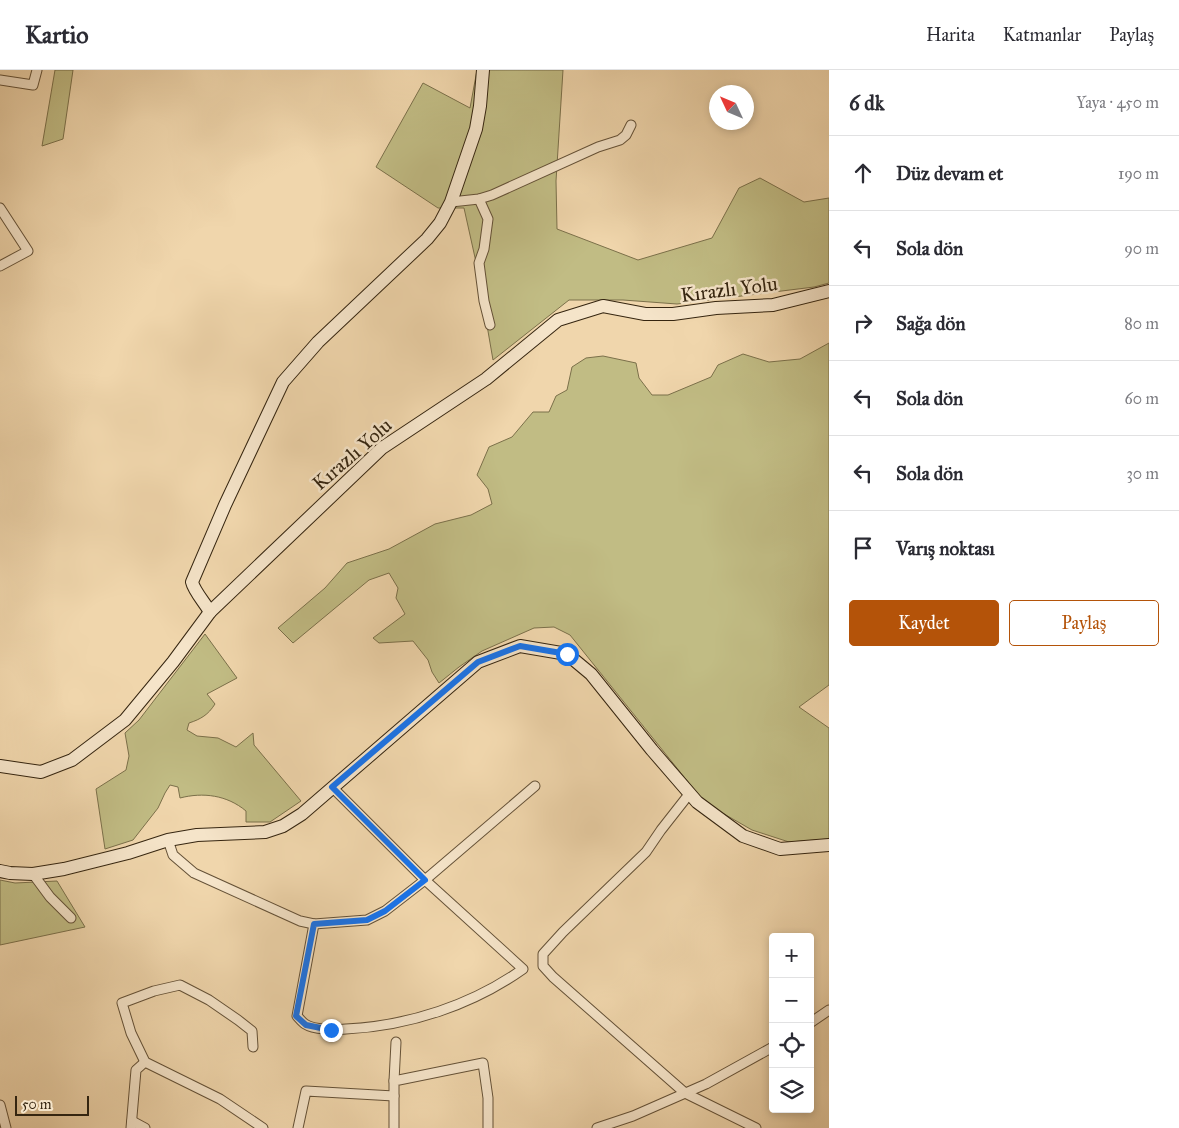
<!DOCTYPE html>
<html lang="tr">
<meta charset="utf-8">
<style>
:root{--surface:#fff;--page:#f7f7f7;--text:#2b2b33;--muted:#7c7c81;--line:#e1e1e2;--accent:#b45309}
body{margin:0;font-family:"IM FELL Great Primer",serif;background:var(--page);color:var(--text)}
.controls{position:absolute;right:15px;bottom:15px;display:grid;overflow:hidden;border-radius:5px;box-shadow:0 2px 8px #0003}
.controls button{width:45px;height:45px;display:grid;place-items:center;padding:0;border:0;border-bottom:1px solid var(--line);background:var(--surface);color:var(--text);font:25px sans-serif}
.compass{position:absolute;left:709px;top:15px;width:45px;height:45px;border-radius:50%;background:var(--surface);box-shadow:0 2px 8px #0003;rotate:314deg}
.scale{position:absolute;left:15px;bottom:12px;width:74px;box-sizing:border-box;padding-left:5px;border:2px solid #352510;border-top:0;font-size:14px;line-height:18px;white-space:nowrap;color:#352510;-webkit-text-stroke:4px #f5e4c9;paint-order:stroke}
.stop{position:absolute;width:15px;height:15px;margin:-11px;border:4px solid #1a73e8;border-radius:50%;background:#fff}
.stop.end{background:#1a73e8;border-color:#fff;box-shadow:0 1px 5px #0008}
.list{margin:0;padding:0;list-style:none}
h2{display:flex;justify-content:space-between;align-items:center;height:65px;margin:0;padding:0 20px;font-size:21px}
h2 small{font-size:16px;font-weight:400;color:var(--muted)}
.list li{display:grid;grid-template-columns:32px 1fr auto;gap:15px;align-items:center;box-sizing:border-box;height:75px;padding:0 20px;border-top:1px solid var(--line)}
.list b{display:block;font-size:19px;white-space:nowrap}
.list em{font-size:16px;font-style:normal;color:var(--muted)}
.actions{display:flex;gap:10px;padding:15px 20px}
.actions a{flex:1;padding:11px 0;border:1px solid var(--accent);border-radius:5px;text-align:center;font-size:18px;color:var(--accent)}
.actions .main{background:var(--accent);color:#fff}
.icon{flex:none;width:28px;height:28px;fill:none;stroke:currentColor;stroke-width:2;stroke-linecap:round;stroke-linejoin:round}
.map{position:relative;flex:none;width:829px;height:1058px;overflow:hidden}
header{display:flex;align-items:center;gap:30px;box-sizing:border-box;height:70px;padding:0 25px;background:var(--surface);border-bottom:1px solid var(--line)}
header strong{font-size:24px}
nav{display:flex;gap:28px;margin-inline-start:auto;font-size:18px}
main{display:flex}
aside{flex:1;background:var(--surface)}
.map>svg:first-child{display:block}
</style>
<header>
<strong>Kartio</strong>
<nav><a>Harita</a><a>Katmanlar</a><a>Paylaş</a></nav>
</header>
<main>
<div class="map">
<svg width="829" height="1058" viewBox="0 0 829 1058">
<rect width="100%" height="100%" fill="#f0d6ac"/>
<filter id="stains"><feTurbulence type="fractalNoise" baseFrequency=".004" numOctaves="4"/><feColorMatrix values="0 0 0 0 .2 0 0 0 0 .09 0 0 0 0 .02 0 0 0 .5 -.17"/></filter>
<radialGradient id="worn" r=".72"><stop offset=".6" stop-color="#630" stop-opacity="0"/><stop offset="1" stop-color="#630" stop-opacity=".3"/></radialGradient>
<g fill="#c1bc84" stroke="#7b704a">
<polygon points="55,0 73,0 63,69 42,76"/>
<polygon points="477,0 563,0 556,111 557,159 638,190 712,168 739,118 760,108 804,132 829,128 829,213 814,217 677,234 623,230 569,230 493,290 476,192 464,138 438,138 376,97 423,13 470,38"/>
<polygon points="829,273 829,615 799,637 829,658 829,769 789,772 752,760 705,733 570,565 554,557 534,558 482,581 459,597 439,613 432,602 428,590 413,571 379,573 373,568 405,544 396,528 398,518 389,503 369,510 293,573 278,558 325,518 347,493 389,479 435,454 471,445 492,434 488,419 477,405 489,377 512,367 533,342 549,342 556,326 567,320 572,297 586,288 603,286 636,293 639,308 652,325 668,325 711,307 718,295 743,284 769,292 800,289"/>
<path d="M205,564L237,608L207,624L215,634C208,645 201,649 189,653L187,660L197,666L218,668L236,677L253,663L254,675L301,731L270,752H246V741C227,725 203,722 180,728L178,717L170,715L165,723L158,738L133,770L105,779L96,719L126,700L129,686L125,663L139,650Z"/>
<polygon points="0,810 15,813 57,811 85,857 0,875"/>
</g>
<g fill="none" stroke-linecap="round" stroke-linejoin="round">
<defs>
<g id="street">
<polyline points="0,10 33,15 37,0"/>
<polyline points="479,129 488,149 484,179 479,193 484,231 490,255"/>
<polyline points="451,132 479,129 492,125 598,77 620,70 626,65 631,55"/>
<polyline points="0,138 28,181 0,196"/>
<polyline points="690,723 661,760 646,782 563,862 543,884 543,896 553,907 685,1023 756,1058"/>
<polyline points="168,770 173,785 194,803 300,851 314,854 367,850 385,841 425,810 535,716"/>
<polyline points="33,804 50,827 71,848"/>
<path d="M314,854L297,946C299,948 302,952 305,954C314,960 335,960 346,959C409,956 472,935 523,899L425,810L332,717"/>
<polyline points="810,953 829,940"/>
<polyline points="253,977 252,961 238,950 209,930 180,915 154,921 122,933 131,963 145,992 220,1029 263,1058"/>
<polyline points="394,1011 396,972"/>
<polyline points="0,1035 6,1058"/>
<polyline points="132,1051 145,1058"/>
<polyline points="131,1058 136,1000 145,992"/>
<polyline points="298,1058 306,1021 394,1026"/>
<polyline points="394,1058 394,1011 483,993 488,1028 488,1058"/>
<polyline points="597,1058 633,1046 706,1014 773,977"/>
</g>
<g id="secondary">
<path d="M210,542C205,533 194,521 192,512L225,435L283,312L318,272L427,169L440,153L451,132L476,59L480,36L483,0"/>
<polyline points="0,696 41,702 72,690 125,650 173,592 210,542 382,378 486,309 558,250 603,236 645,244 673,244 716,238 773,235 829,221"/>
<polyline points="0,801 10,803 33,804 64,799 128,783 168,770 197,765 265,762 283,756 302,744 478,592 520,576 567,584 591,604 652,680 697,732 743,766 780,779 829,775"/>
</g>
</defs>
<use href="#street" stroke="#645137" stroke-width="11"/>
<use href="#secondary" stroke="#352510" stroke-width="14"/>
<use href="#street" stroke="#f5e4c9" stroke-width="9"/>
<use href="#secondary" stroke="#f5e4c9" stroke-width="12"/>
</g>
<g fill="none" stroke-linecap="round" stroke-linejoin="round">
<polyline stroke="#1a73e8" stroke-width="6" points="331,960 306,955 296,946 314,854 367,850 385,841 425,810 332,717 478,592 520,576 567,584"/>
</g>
<g text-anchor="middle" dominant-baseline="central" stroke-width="5" stroke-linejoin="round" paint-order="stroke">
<g font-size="20" fill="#352510" stroke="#f5e4c9">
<text transform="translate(729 219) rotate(-7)">Kırazlı Yolu</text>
<text transform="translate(352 384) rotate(-41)">Kırazlı Yolu</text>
</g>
</g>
<rect width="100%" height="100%" filter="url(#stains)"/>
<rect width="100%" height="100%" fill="url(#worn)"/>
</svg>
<div class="controls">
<button>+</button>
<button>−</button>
<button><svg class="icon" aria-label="locate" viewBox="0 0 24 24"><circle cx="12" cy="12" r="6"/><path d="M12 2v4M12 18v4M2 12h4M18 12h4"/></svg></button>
<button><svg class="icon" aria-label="layers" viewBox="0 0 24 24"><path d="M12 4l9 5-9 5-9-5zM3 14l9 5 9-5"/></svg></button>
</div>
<svg class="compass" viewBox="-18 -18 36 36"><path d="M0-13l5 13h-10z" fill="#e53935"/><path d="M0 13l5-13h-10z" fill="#7c7c81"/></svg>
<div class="scale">50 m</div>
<div class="stop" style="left:567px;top:584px"></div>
<div class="stop end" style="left:331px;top:960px"></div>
</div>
<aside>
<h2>6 dk<small>Yaya · 450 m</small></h2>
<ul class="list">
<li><svg class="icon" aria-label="ahead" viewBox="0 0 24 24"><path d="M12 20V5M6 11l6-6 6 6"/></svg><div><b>Düz devam et</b></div><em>190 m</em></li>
<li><svg class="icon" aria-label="left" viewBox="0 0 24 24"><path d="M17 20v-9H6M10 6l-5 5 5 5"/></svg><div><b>Sola dön</b></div><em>90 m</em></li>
<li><svg class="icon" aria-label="right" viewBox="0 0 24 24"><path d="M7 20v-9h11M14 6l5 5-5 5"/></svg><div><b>Sağa dön</b></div><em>80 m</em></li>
<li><svg class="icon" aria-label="left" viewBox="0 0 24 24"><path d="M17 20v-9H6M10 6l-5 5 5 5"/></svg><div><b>Sola dön</b></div><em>60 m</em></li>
<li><svg class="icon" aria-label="left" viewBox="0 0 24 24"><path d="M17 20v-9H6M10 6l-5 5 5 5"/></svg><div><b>Sola dön</b></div><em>30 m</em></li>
<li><svg class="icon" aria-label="arrive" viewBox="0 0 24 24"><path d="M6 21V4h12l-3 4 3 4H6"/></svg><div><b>Varış noktası</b></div></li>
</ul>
<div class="actions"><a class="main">Kaydet</a><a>Paylaş</a></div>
</aside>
</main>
